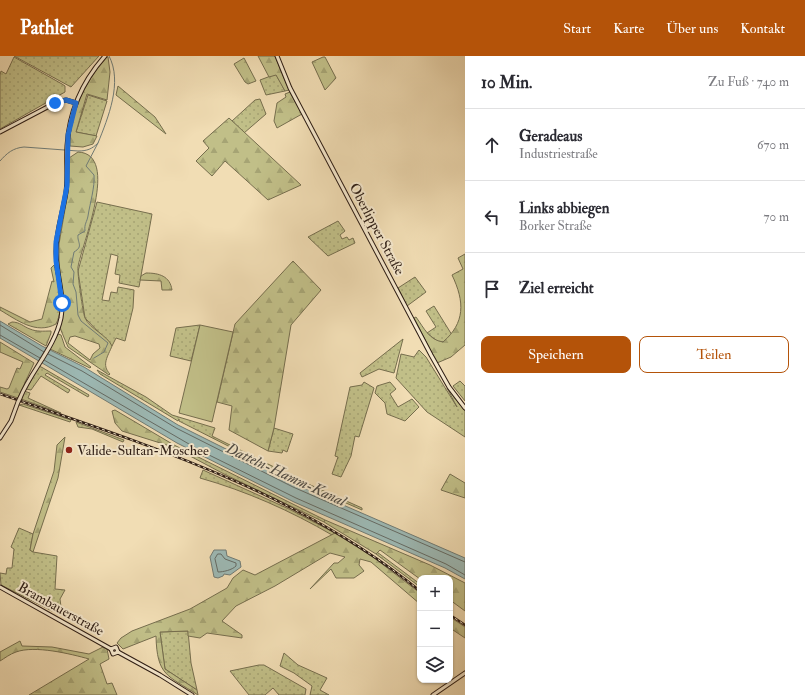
<!DOCTYPE html>
<html lang="de">
<meta charset="utf-8">
<style>
:root{--surface:#fff;--page:#f2f2f3;--text:#2b2b33;--muted:#7c7c81;--line:#e1e1e2;--accent:#b45309}
body{margin:0;font-family:"IM FELL Double Pica",serif;background:var(--page);color:var(--text)}
.controls{position:absolute;right:12px;bottom:12px;display:grid;overflow:hidden;border-radius:8px;box-shadow:0 1px 3px #0004}
.controls button{width:36px;height:36px;display:grid;place-items:center;padding:0;border:0;border-bottom:1px solid var(--line);background:var(--surface);color:var(--text);font:20px sans-serif}
.stop{position:absolute;width:12px;height:12px;margin:-9px;border:3px solid #1a73e8;border-radius:50%;background:#fff}
.stop.end{background:#1a73e8;border-color:#fff;box-shadow:0 1px 4px #0008}
.list{margin:0;padding:0;list-style:none}
h2{display:flex;justify-content:space-between;align-items:center;height:52px;margin:0;padding:0 16px;font-size:17px}
h2 small{font-size:13px;font-weight:400;color:var(--muted)}
.list li{display:grid;grid-template-columns:26px 1fr auto;gap:12px;align-items:center;box-sizing:border-box;height:72px;padding:0 16px;border-top:1px solid var(--line)}
.list b{display:block;font-size:15px;white-space:nowrap}
.list p{margin:0;font-size:13px;white-space:nowrap;color:var(--muted)}
.list em{font-size:13px;font-style:normal;color:var(--muted)}
.actions{display:flex;gap:8px;padding:12px 16px}
.actions a{flex:1;padding:9px 0;border:1px solid var(--accent);border-radius:8px;text-align:center;font-size:14px;color:var(--accent)}
.actions .main{background:var(--accent);color:#fff}
.icon{flex:none;width:22px;height:22px;fill:none;stroke:currentColor;stroke-width:2;stroke-linecap:round;stroke-linejoin:round}
.map{position:relative;flex:none;width:465px;height:639px;overflow:hidden}
header{display:flex;align-items:center;gap:24px;box-sizing:border-box;height:56px;padding:0 20px;background:var(--accent);color:#fff}
header strong{font-size:19px}
nav{display:flex;gap:22px;margin-inline-start:auto;font-size:14px}
main{display:flex}
aside{flex:1;background:var(--surface)}
.map>svg:first-child{display:block}
</style>
<header>
<strong>Pathlet</strong>
<nav><a>Start</a><a>Karte</a><a>Über uns</a><a>Kontakt</a></nav>
</header>
<main>
<div class="map">
<svg width="465" height="639" viewBox="0 0 465 639">
<defs>
<pattern id="grass-dots" width="8" height="8" patternUnits="userSpaceOnUse"><rect width="8" height="8" fill="#c1bf88"/><path d="M2 2h.1M6 6h.1" fill="none" stroke="#a6a474" stroke-width="1.8" stroke-linecap="round"/></pattern>
<pattern id="forest-firs" width="22" height="20" patternUnits="userSpaceOnUse"><rect width="22" height="20" fill="#c1bf88"/><path d="M5 1l3.5 6h-7zM16 11l3.5 6h-7z" fill="#a6a474"/></pattern>
</defs>
<rect width="100%" height="100%" fill="#f1ddb4"/>
<filter id="stains"><feTurbulence type="fractalNoise" baseFrequency=".005" numOctaves="4"/><feColorMatrix values="0 0 0 0 .2 0 0 0 0 .09 0 0 0 0 .02 0 0 0 .5 -.17"/></filter>
<radialGradient id="worn" r=".72"><stop offset=".6" stop-color="#630" stop-opacity="0"/><stop offset="1" stop-color="#630" stop-opacity=".3"/></radialGradient>
<g fill="url(#grass-dots)" stroke="#766e4e">
<polygon points="14,0 99,0 71,31"/>
<polygon points="14,1 62,28 65,30 65,36 0,73 0,19 1,15 6,18"/>
<polygon points="276,18 285,35 266,39 260,24"/>
<polygon points="88,39 107,45 96,80 76,76"/>
<polygon points="260,43 266,58 244,77 232,65 255,44"/>
<polygon points="97,146 152,158 139,231 119,227 120,219 115,218 118,200 111,198 102,244 109,245 111,236 117,237 118,231 134,234 133,252 125,285 116,282 112,290 85,262 78,215"/>
<polygon points="338,165 345,175 340,179 342,183 347,181 349,184 353,182 355,187 328,200 308,181"/>
<polygon points="415,221 426,236 407,250 398,232"/>
<polygon points="434,250 452,279 443,286 437,285 427,277 436,271 426,255"/>
<polygon points="200,269 191,305 170,300 176,272"/>
<polygon points="403,283 394,317 379,313 362,321 360,317"/>
<polygon points="419,294 426,301 457,351 447,332 465,355 465,381 427,356 396,322 401,298 414,301"/>
<polygon points="39,310 43,312 89,339 88,341 47,317 45,319 70,334 68,337 41,320 31,334 26,333"/>
<polygon points="97,314 146,341 172,359 215,372 212,380 306,427 362,452 362,454 305,429 179,365 179,363 178,365 100,318"/>
<polygon points="460,325 465,330 465,345 453,330"/>
<polygon points="364,326 374,332 359,381 355,380 351,400 341,421 332,418 338,401 335,400 350,331 362,329"/>
<polygon points="390,326 396,333 390,338 398,351 412,343 419,351 405,365 387,358 385,347 375,337 377,330"/>
<polygon points="24,335 30,337 28,342 61,357 21,343"/>
<polygon points="23,348 71,364 70,366 19,349"/>
<polygon points="76,366 124,384 123,386 92,373 78,371"/>
<polygon points="274,372 293,378 287,396 283,394 282,397 268,395"/>
<polygon points="174,389 325,464 324,466 224,418 173,391"/>
<path d="M203,414L289,453L335,477L332,479C291,455 246,435 200,422Z"/>
<polygon points="19,472 33,478 30,494 33,496 57,500 55,533 65,534 60,543 61,551 52,555 1,529 0,517 6,518 7,512 12,512 14,493 11,491"/>
<polygon points="377,496 420,528 420,531 376,498"/>
<polygon points="188,575 191,607 197,634 165,613 160,576"/>
<polygon points="284,597 298,609 327,622 320,634 329,639 310,639 312,630 294,617 280,610"/>
<polygon points="259,609 264,609 306,633 305,639 279,639 273,632 265,639 249,639 230,615"/>
</g>
<g fill="url(#forest-firs)" stroke="#766e4e" fill-rule="evenodd">
<polygon points="258,0 275,0 289,34 285,35 276,19 269,21"/>
<path d="M106,1H108L110,16L107,44L87,38L76,76L97,80L93,88L83,91L70,90C69,56 85,27 106,1Z"/>
<polygon points="323,1 325,1 336,22 325,34 312,6"/>
<polygon points="244,2 256,25 248,28 245,26 234,8"/>
<polygon points="118,30 155,61 166,78 116,39"/>
<polygon points="290,36 302,58 277,72 274,65 277,47 286,41 285,38"/>
<polygon points="229,62 301,129 268,144 225,105 212,120 196,105 209,92 203,85"/>
<path d="M78,96C121,98 81,190 78,211C77,216 83,258 85,262C90,273 107,279 112,290C108,300 101,309 110,318L109,319L68,291L60,272L64,246L59,213V188L68,136L69,102ZM75,280L99,288L100,292L93,298L90,304L68,287L70,281Z"/>
<path d="M465,198V289L451,301L437,307L414,262L416,261C424,272 429,284 443,286C465,267 465,246 452,219L463,213L458,202Z"/>
<polygon points="293,205 321,234 291,269 274,372 268,395 229,374 232,350 217,346 235,268"/>
<path d="M54,209C58,227 65,250 56,268C36,279 17,264 0,254V251L30,266L42,263L52,225L54,226L51,212Z"/>
<path d="M146,217C159,217 170,220 172,234H162L161,225L140,224L141,220Z"/>
<path d="M12,266C20,266 24,271 30,273C37,276 43,275 51,275V277L46,290L8,268Z"/>
<polygon points="58,278 61,279 65,291 91,311 90,312 50,293"/>
<polygon points="0,286 34,307 18,342 0,336 0,331 7,333 9,332 17,312 20,313 23,306 0,296"/>
<polygon points="115,354 174,389 173,391 122,375 115,367 112,355"/>
<polygon points="65,381 58,422 33,496 30,494 33,478 54,415 57,389"/>
<polygon points="450,418 465,427 465,442 441,434"/>
<polygon points="325,464 430,509 465,527 465,555 450,544 450,522 420,523 380,494 376,498 324,466"/>
<path d="M335,477L373,501L420,537V548L371,506L360,503L359,509L364,515L354,522H336L331,513L310,533L334,507H338L345,501L330,497L275,530L236,550L222,565L242,579V582L207,577L200,582L188,580V575L160,576L165,613L197,634L198,639C167,619 157,620 156,580L123,593L117,587L121,582L132,575L190,553L227,532L233,522L243,514L255,519Z"/>
<polygon points="450,561 465,571 465,582 450,572"/>
<path d="M20,585L22,590L52,591L89,598L103,591L107,593L109,603L100,608L107,628L112,627L117,639H29L89,603C71,598 35,589 16,596C10,598 5,602 0,605V596Z"/>
</g>
<polygon fill="#c1bf88" stroke="#766e4e" points="200,269 233,276 212,366 179,357"/>
<g fill="#9dbab6" stroke="#707b75">
<polygon points="0,265 42,290 84,311 178,369 242,401 295,428 465,502 465,523 445,512 294,446 177,387 0,282"/>
<polygon points="214,494 226,494 227,500 240,505 241,511 230,519 224,518 223,520 218,522 214,521 210,501"/>
</g>
<g fill="none" stroke-linecap="round" stroke-linejoin="round">
<g stroke="#646b65" stroke-width="1">
<polyline points="0,269 44,296"/>
<polyline points="0,279 40,302"/>
<polyline points="48,298 82,315 176,372 293,431 465,506"/>
<polyline points="44,304 201,395 296,442 446,508 465,519"/>
<path d="M218,498H221L225,503L236,507V510C232,514 223,516 218,516L215,503Z"/>
</g>
<g stroke="#707b75" stroke-width="1">
<path d="M0,105C7,97 13,92 24,91L78,95C87,95 92,93 98,87C108,62 123,26 109,0"/>
<path d="M94,302L104,296L108,287L81,265L78,259L76,236L73,228L74,216L71,211L74,196C84,190 77,187 78,179L85,175C84,168 87,166 88,160C90,147 95,131 94,119L86,110L98,87"/>
</g>
<defs>
<g id="secondary">
<polyline points="277,0 290,32 431,299 449,331 465,352"/>
<polyline points="0,76 57,46 66,44 76,47"/>
<path d="M20,342C31,315 55,291 61,262C65,239 56,218 56,195C56,175 63,156 66,136C68,121 66,105 67,90C69,55 82,26 105,0"/>
<polyline points="0,382 11,365 18,346"/>
<polyline points="0,531 111,593"/>
<polyline points="111,593 113,598 118,596"/>
<polyline points="111,593 116,591 118,596"/>
<polyline points="118,596 160,619 192,639"/>
<polyline points="433,639 465,617"/>
</g>
</defs>
<use href="#secondary" stroke="#2c1c14" stroke-width="5"/>
<use href="#secondary" stroke="#f6e9ce" stroke-width="3"/>
<defs>
<g id="rail">
<path d="M0,338C145,388 299,436 420,535"/>
<polyline points="450,559 465,569"/>
</g>
</defs>
<use href="#rail" stroke="#2c1c14" stroke-width="2.5"/>
<use href="#rail" stroke="#f6e9ce" stroke-width="1" stroke-dasharray="3" stroke-linecap="butt"/>
<defs>
<polyline id="secondary-bridge" points="18,346 20,342"/>
</defs>
<use href="#secondary-bridge" stroke="#2c1c14" stroke-width="5" stroke-linecap="butt"/>
<use href="#secondary-bridge" stroke="#f6e9ce" stroke-width="3"/>
</g>
<g fill="none" stroke-linecap="round" stroke-linejoin="round">
<polyline stroke="#1a73e8" stroke-width="5" points="55,47 66,44 76,47 68,79 67,130 56,186 56,205 62,247"/>
</g>
<circle fill="#8f2418" stroke="#f6e9ce" stroke-width="1.5" cx="69" cy="394" r="4"/>
<g text-anchor="middle" dominant-baseline="central" stroke-width="4" stroke-linejoin="round" paint-order="stroke">
<g font-size="14" fill="#2c1c14" stroke="#f6e9ce">
<text transform="translate(377 173) rotate(62)">Oberlipper Straße</text>
<text transform="translate(61 553) rotate(29)">Brambauerstraße</text>
</g>
<g font-size="14" fill="#2c1c14" stroke="#f6e9ce" text-anchor="start">
<text x="77" y="394">Valide-Sultan-Moschee</text>
</g>
<g font-size="15" font-style="italic" fill="#4e4b45" stroke="#f6e9ce">
<text transform="translate(286 419) rotate(25)">Datteln-Hamm-Kanal</text>
</g>
</g>
<rect width="100%" height="100%" filter="url(#stains)"/>
<rect width="100%" height="100%" fill="url(#worn)"/>
</svg>
<div class="controls">
<button>+</button>
<button>−</button>
<button><svg class="icon" aria-label="layers" viewBox="0 0 24 24"><path d="M12 4l9 5-9 5-9-5zM3 14l9 5 9-5"/></svg></button>
</div>
<div class="stop" style="left:62px;top:247px"></div>
<div class="stop end" style="left:55px;top:47px"></div>
</div>
<aside>
<h2>10 Min.<small>Zu Fuß · 740 m</small></h2>
<ul class="list">
<li><svg class="icon" aria-label="ahead" viewBox="0 0 24 24"><path d="M12 20V5M6 11l6-6 6 6"/></svg><div><b>Geradeaus</b><p>Industriestraße</p></div><em>670 m</em></li>
<li><svg class="icon" aria-label="left" viewBox="0 0 24 24"><path d="M17 20v-9H6M10 6l-5 5 5 5"/></svg><div><b>Links abbiegen</b><p>Borker Straße</p></div><em>70 m</em></li>
<li><svg class="icon" aria-label="arrive" viewBox="0 0 24 24"><path d="M6 21V4h12l-3 4 3 4H6"/></svg><div><b>Ziel erreicht</b></div></li>
</ul>
<div class="actions"><a class="main">Speichern</a><a>Teilen</a></div>
</aside>
</main>
